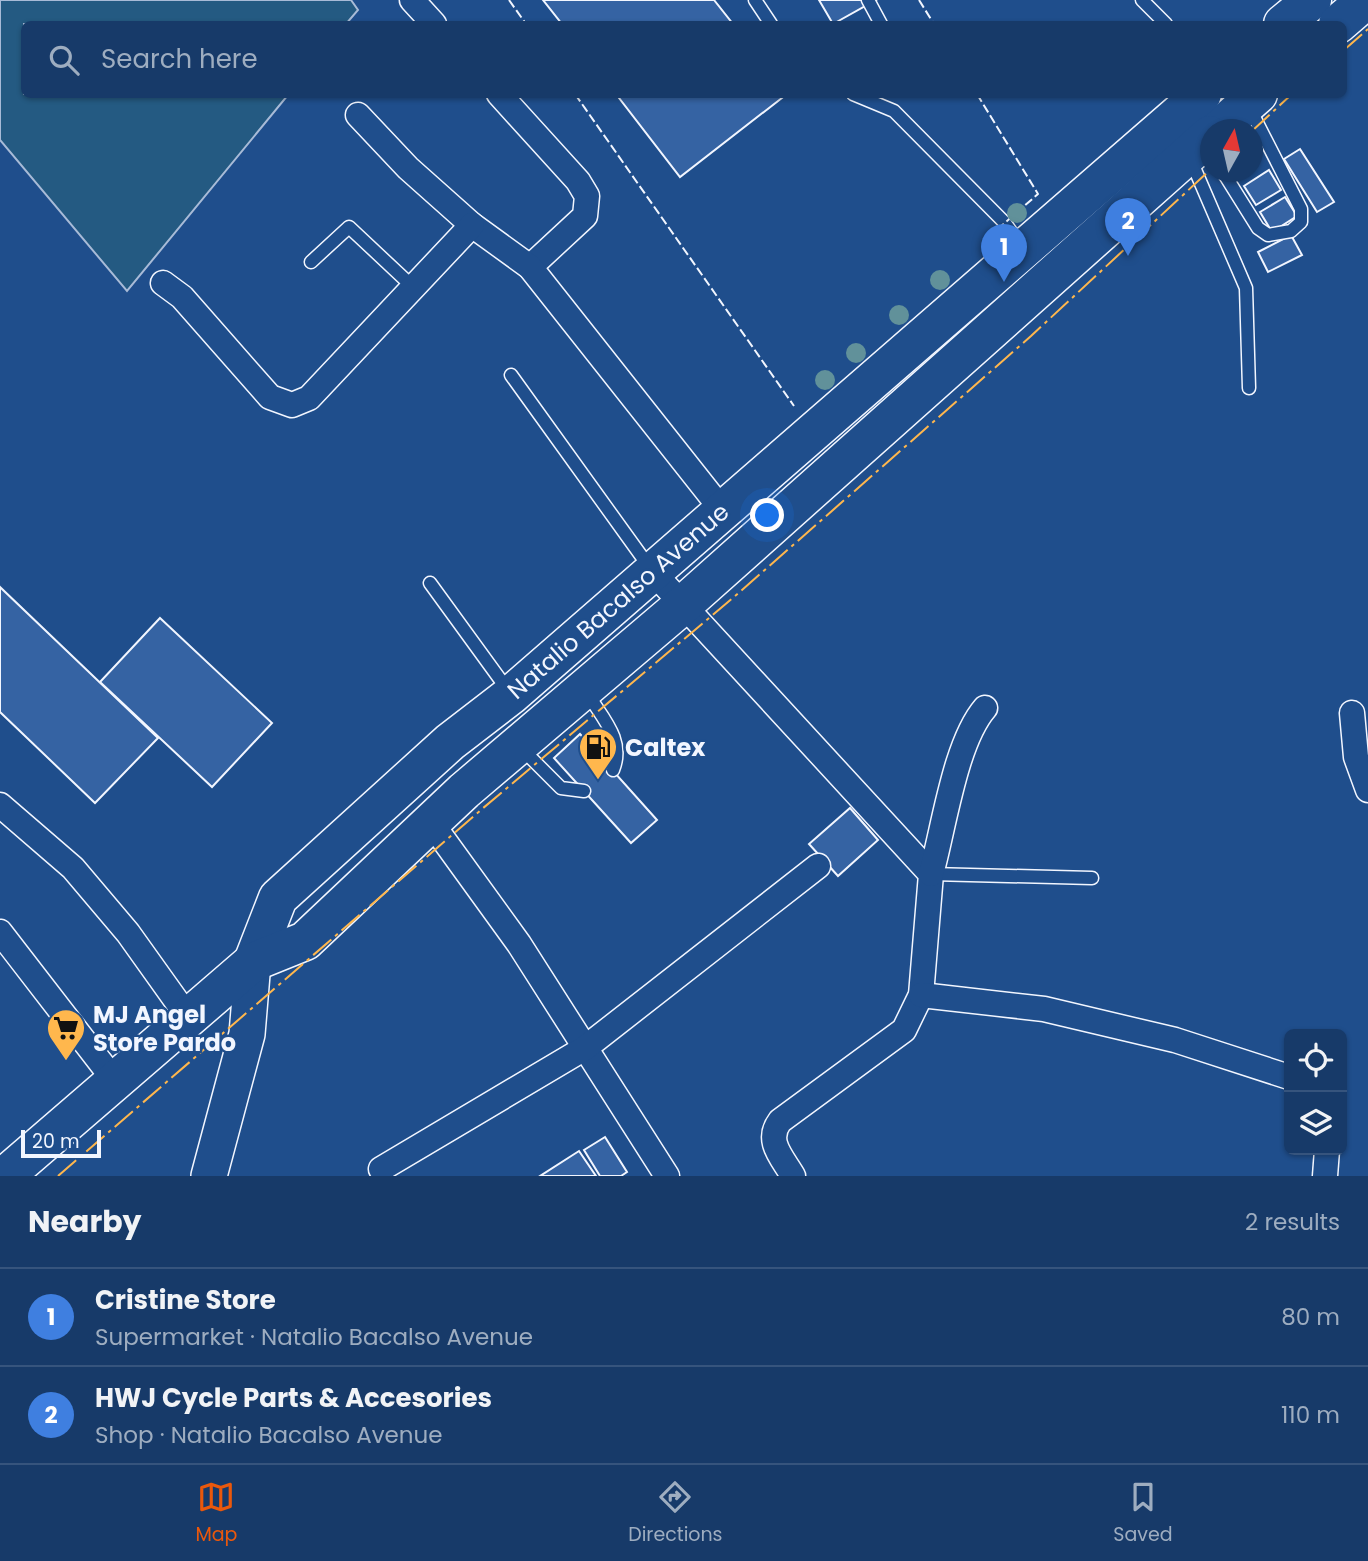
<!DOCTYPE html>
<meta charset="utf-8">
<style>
:root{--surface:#173a69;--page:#20416f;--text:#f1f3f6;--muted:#9eadc0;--line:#36547d;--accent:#ea580c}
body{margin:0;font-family:Poppins,sans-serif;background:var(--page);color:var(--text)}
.controls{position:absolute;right:21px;bottom:21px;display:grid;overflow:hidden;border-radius:10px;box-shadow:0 2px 5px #0004}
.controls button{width:63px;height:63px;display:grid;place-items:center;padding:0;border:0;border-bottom:2px solid var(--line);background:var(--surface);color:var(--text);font:35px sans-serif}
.compass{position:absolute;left:1200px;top:119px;width:63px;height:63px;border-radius:50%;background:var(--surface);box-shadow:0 2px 5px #0004;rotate:8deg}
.scale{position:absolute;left:21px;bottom:18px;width:80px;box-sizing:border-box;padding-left:7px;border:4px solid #f2f6ff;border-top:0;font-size:19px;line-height:24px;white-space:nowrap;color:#f2f6ff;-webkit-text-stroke:5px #1f4e8c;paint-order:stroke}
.you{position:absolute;left:768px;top:516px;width:24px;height:24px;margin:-18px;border:5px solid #fff;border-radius:50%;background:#1a73e8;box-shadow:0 0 0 10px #1a73e833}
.badge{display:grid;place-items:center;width:46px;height:46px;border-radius:50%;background:var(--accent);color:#fff;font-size:23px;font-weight:700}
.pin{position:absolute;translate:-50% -58px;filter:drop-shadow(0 2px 4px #0008)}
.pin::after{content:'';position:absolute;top:37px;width:24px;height:21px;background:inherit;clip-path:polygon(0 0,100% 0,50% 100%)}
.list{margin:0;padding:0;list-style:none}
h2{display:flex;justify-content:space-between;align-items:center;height:91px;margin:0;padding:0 28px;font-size:30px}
h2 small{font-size:23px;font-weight:400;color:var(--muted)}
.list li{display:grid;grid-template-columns:46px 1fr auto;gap:21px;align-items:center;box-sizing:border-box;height:98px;padding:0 28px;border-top:2px solid var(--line)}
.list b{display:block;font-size:26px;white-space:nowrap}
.list p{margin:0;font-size:23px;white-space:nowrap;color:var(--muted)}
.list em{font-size:23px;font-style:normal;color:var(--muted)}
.icon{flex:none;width:38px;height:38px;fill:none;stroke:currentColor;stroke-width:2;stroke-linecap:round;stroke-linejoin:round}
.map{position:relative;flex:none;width:1368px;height:1176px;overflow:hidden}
.search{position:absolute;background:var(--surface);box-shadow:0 2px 5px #0004;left:21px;right:21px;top:21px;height:77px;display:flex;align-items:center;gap:18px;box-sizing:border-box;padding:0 24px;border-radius:10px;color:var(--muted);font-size:26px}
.sheet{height:287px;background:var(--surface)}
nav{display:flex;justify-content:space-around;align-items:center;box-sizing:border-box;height:98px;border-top:2px solid var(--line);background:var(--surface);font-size:19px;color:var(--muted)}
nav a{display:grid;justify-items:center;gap:4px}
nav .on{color:var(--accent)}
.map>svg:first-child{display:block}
</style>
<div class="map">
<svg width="1368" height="1176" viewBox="0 0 1368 1176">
<rect width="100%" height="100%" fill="#1f4e8c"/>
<polygon fill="#245a82" stroke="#a8bbd7" stroke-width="2" points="0,0 351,0 358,10 346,24 24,24 24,94 288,95 127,291 0,140"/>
<g fill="#3563a3" stroke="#f2f6ff" stroke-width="2">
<polygon points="543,0 714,0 733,24 562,24"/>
<polygon points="819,0 876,0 833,24"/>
<polygon points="616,94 787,94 680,177"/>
<polygon points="1300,149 1334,202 1317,212 1284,159"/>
<polygon points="1269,170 1281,190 1256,205 1244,186"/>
<polygon points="1285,197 1297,216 1272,232 1260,212"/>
<polygon points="1291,235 1302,255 1268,272 1258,252"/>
<polygon points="0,587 158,738 95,803 0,712"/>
<polygon points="160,618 272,723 212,787 100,682"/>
<polygon points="580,734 657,820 631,843 554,758"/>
<polygon points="850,808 878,840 838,876 809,844"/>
<polygon points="605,1137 627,1172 621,1176 600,1176 584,1150"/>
<polygon points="579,1151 596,1176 540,1176"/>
</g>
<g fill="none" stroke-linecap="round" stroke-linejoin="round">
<defs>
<g id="lane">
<polyline points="755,0 771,24"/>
<polyline points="868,0 881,24"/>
<polyline points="1142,0 1166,24"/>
<polyline points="853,94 894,111 1005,223 1022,247"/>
<polyline points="1190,158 1246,288 1249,388"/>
<polyline points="1223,172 1258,228 1268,235 1291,231 1301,222 1301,209 1250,109"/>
<polyline points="311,262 349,227 413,287"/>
<polyline points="511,375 650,568"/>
<polyline points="430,583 510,693"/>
<path d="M587,693C603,719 625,740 613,770"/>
<polyline points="521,748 561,788 584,791"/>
<polyline points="931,874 1092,878"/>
</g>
<g id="street">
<polyline points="412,0 434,24"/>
<polyline points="499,94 578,181 587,196 585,216 530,267"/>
<polyline points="358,115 408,168 472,225 530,267 723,511"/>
<polyline points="163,283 182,297 270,397 292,405 309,398 472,225"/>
<path d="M652,571L931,874L921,995L904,1030L780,1121C765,1141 782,1157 793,1176"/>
<polyline points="1352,713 1356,757 1368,790"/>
<polyline points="0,805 73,868 128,933 188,1017"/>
<polyline points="430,821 519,944 667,1176"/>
<path d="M931,874C944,827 955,743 985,708"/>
<polyline points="0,932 115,1081"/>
<polyline points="921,995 1044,1009 1175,1040 1289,1077"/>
<polyline points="381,1169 585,1048 818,866"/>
<polyline points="1325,1176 1327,1150"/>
</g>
<polyline id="secondary" points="209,1176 247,1034 253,962"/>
<g id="primary">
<polyline points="1283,24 1312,0"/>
<polyline points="1338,24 1366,0"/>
<polyline points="1217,130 1258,94"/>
<polyline points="253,962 278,898 450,742 511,695 1202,94"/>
<polyline points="5,1176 253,962 305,941 464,791 684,604 1210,135"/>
</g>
</defs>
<use href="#lane" stroke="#f2f6ff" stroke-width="15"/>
<use href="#street" stroke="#f2f6ff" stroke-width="27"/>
<use href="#secondary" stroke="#f2f6ff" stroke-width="38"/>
<use href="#primary" stroke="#f2f6ff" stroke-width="41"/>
<use href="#lane" stroke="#1f4e8c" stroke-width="12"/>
<use href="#street" stroke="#1f4e8c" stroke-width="24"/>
<use href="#secondary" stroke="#1f4e8c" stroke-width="35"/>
<use href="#primary" stroke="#1f4e8c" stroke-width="38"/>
<g stroke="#f2f6ff" stroke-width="2" stroke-dasharray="9 3.5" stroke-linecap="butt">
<polyline points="509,0 526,24"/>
<polyline points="919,0 934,24"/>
<polyline points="575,94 794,406"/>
<polyline points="977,94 1038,194 999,228"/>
</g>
<g stroke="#ffb74d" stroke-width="2" stroke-dasharray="24 5 3.5 5" stroke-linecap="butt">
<polyline points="1344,50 1368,29"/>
<polyline points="1252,131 1292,94"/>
<polyline points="58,1176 482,809 734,597 1031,336 1210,170"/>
</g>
</g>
<g fill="#61919a">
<circle cx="1017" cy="213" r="10"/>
<circle cx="940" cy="280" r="10"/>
<circle cx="899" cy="315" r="10"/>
<circle cx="856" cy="353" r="10"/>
<circle cx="825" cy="380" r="10"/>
</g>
<defs>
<symbol id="fuel-pin" viewBox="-11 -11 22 30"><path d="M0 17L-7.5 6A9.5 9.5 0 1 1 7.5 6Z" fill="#ffb74d" stroke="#1f4e8c"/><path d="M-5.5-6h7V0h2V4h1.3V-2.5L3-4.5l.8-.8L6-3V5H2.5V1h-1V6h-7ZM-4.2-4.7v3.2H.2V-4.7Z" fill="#111"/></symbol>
<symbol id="supermarket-pin" viewBox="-11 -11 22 30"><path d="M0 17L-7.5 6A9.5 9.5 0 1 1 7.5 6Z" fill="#ffb74d" stroke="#1f4e8c"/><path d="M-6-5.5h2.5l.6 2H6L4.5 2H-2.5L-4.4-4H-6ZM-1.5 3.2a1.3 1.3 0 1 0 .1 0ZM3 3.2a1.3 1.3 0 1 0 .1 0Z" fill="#111"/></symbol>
</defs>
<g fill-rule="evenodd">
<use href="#fuel-pin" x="576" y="725" width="44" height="60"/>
<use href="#supermarket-pin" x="44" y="1006" width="44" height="60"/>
</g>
<g text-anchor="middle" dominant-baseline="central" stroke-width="5" stroke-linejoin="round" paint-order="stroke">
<g font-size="24" fill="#f2f6ff" stroke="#1f4e8c">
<text transform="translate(618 601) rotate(-41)">Natalio Bacalso Avenue</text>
</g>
<g font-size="24" font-weight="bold" fill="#f2f6ff" stroke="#1f4e8c" text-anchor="start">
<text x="625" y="747">Caltex</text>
<text x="93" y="1014">MJ Angel<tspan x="93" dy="28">Store Pardo</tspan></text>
</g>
</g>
</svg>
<div class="controls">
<button><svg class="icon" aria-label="locate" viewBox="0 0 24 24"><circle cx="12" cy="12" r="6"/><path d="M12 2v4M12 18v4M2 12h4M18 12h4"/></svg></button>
<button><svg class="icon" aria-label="layers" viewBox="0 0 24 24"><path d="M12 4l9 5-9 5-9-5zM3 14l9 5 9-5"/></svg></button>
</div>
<svg class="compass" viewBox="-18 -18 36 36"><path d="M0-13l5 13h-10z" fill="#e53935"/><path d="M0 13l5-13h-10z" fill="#9eadc0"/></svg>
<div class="scale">20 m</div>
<div class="you"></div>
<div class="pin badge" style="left:1004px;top:282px;background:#3f7fe0">1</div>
<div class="pin badge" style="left:1128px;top:256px;background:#3f7fe0">2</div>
<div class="search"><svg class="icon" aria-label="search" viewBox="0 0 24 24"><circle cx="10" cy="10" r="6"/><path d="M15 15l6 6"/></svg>Search here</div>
</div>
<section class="sheet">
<h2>Nearby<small>2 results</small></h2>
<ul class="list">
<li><span class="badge" style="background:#3f7fe0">1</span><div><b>Cristine Store</b><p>Supermarket · Natalio Bacalso Avenue</p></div><em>80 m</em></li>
<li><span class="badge" style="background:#3f7fe0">2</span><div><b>HWJ Cycle Parts &amp; Accesories</b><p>Shop · Natalio Bacalso Avenue</p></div><em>110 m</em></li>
</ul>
</section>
<nav>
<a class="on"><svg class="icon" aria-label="map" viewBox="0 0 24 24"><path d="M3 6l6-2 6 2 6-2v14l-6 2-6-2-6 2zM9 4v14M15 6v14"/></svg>Map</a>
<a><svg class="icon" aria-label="directions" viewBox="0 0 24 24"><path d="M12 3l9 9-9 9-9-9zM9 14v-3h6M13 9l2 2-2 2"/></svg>Directions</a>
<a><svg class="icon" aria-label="saved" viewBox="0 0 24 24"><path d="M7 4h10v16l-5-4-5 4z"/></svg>Saved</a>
</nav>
